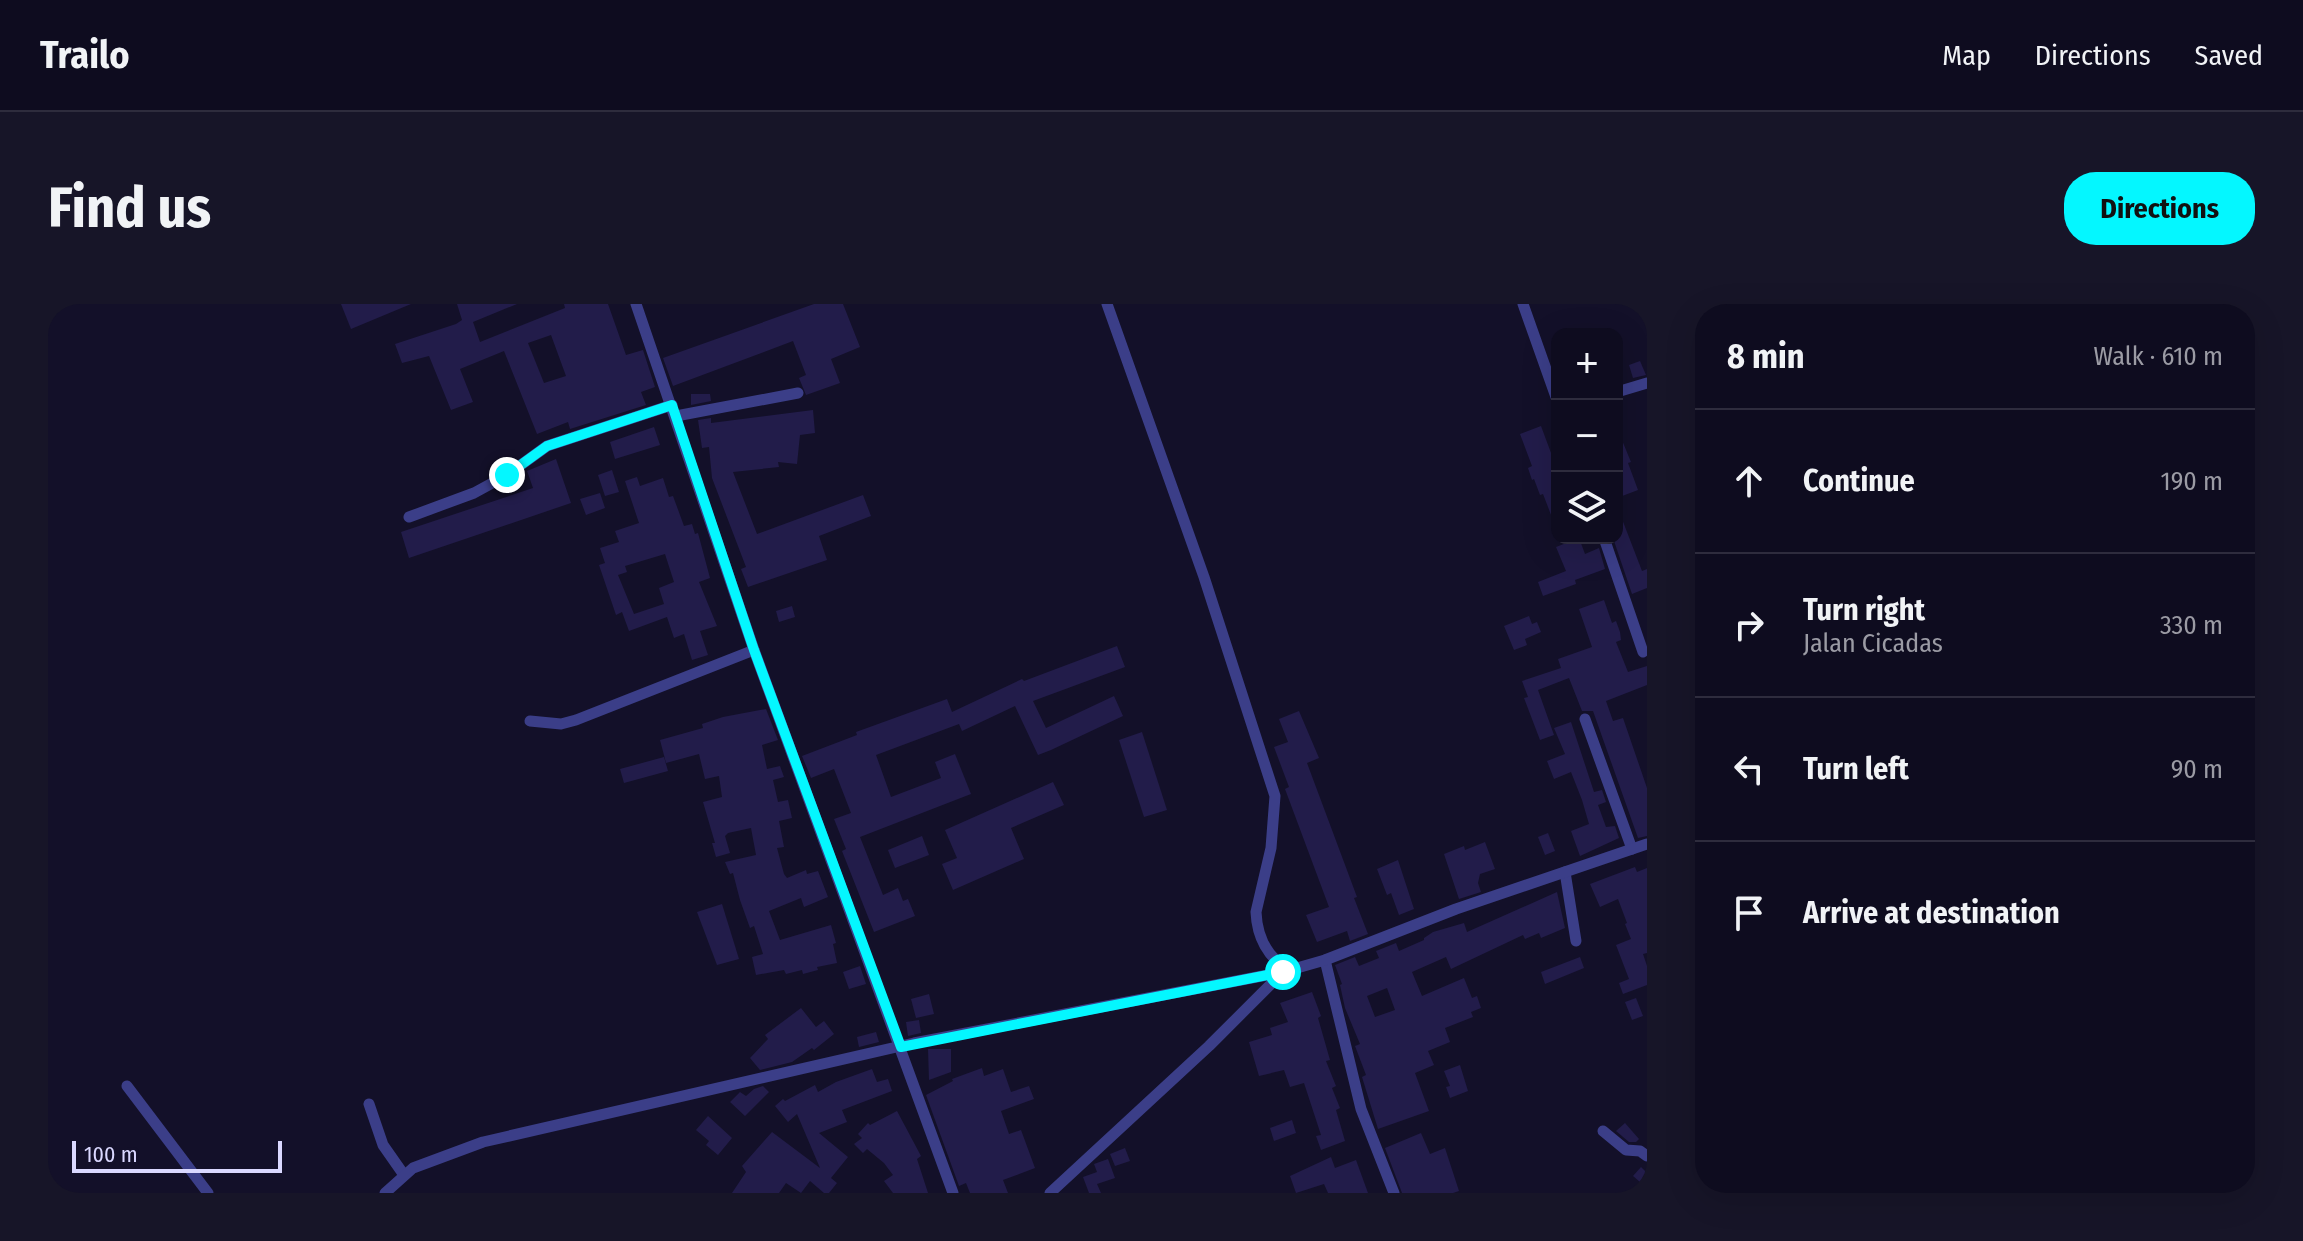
<!DOCTYPE html>
<meta charset="utf-8">
<style>
:root{--surface:#0e0c1f;--page:#171528;--text:#f1f3f6;--muted:#9b9ba4;--line:#2e2c3d;--accent:#04f7ff}
body{margin:0;font-family:"Fira Sans Condensed",sans-serif;background:var(--page);color:var(--text)}
.controls{position:absolute;right:24px;top:24px;display:grid;overflow:hidden;border-radius:16px;box-shadow:0 8px 32px #0002}
.controls button{width:72px;height:72px;display:grid;place-items:center;padding:0;border:0;border-bottom:2px solid var(--line);background:var(--surface);color:var(--text);font:40px sans-serif}
.scale{position:absolute;left:24px;bottom:20px;width:210px;box-sizing:border-box;padding-left:8px;border:4px solid #dad8ff;border-top:0;font-size:22px;line-height:28px;white-space:nowrap;color:#dad8ff;-webkit-text-stroke:6px #131029;paint-order:stroke}
.stop{position:absolute;width:24px;height:24px;margin:-18px;border:6px solid #04f7ff;border-radius:50%;background:#fff}
.stop.end{background:#04f7ff;border-color:#fff;box-shadow:0 2px 8px #0008}
.list{margin:0;padding:0;list-style:none}
h2{display:flex;justify-content:space-between;align-items:center;height:104px;margin:0;padding:0 32px;font-size:34px}
h2 small{font-size:26px;font-weight:400;color:var(--muted)}
.list li{display:grid;grid-template-columns:52px 1fr auto;gap:24px;align-items:center;box-sizing:border-box;height:144px;padding:0 32px;border-top:2px solid var(--line)}
.list b{display:block;font-size:30px;white-space:nowrap}
.list p{margin:0;font-size:26px;white-space:nowrap;color:var(--muted)}
.list em{font-size:26px;font-style:normal;color:var(--muted)}
.icon{flex:none;width:44px;height:44px;fill:none;stroke:currentColor;stroke-width:2;stroke-linecap:round;stroke-linejoin:round}
.map{position:relative;flex:none;width:1599px;height:889px;overflow:hidden;border-radius:32px}
header{display:flex;align-items:center;gap:48px;box-sizing:border-box;height:112px;padding:0 40px;background:var(--surface);border-bottom:2px solid var(--line)}
header strong{font-size:38px}
nav{display:flex;gap:44px;margin-inline-start:auto;font-size:28px}
.intro{display:flex;align-items:center;justify-content:space-between;box-sizing:border-box;height:192px;padding:0 48px}
h1{margin:0;font-size:56px}
.button{padding:20px 36px;border-radius:32px;background:var(--accent);color:#111;font-size:28px;font-weight:700}
main{display:flex;gap:48px;padding:0 48px}
aside{flex:1;background:var(--surface);border-radius:32px;box-shadow:0 8px 32px #0002}
.map>svg:first-child{display:block}
</style>
<header>
<strong>Trailo</strong>
<nav><a>Map</a><a>Directions</a><a>Saved</a></nav>
</header>
<div class="intro"><h1>Find us</h1><a class="button">Directions</a></div>
<main>
<div class="map">
<svg width="1599" height="889" viewBox="0 0 1599 889">
<rect width="100%" height="100%" fill="#131029"/>
<g fill="#221c4a" fill-rule="evenodd">
<polygon points="293,0 363,0 303,25"/>
<path d="M409,0H469L425,18L432,38L517,4L516,0H560L578,51L595,46L607,83L593,88L598,101L522,125L520,118L489,130L456,47L412,65L425,98L403,106L381,52L354,59L347,40L408,20L414,16ZM503,31L518,72L496,79L480,39Z"/>
<polygon points="766,0 795,0 812,43 783,55 792,79 758,91 751,74 758,71 745,37 625,82 615,54"/>
<polygon points="1592,57 1598,71 1585,74 1581,61"/>
<polygon points="643,90 662,90 663,97 643,101"/>
<polygon points="765,106 767,129 752,131 749,160 730,158 731,163 685,168 709,230 815,191 823,212 771,232 779,256 700,283 693,265 698,263 664,174 661,143 654,144 650,116 663,114 663,119"/>
<polygon points="1493,122 1509,165 1508,224 1495,190 1492,191 1486,175 1484,176 1480,164 1484,162 1472,130"/>
<polygon points="606,123 612,141 567,155 562,138"/>
<polygon points="1569,124 1583,158 1580,159 1590,186 1569,194"/>
<polygon points="508,155 523,199 361,254 353,228 485,184 479,167"/>
<polygon points="564,166 571,188 557,192 550,171"/>
<path d="M589,173L592,182L615,174L621,193L625,192L636,222L644,220L647,230L650,229L662,274L651,278L669,322L652,327L660,351L644,356L636,330L626,334L619,313L581,327L574,308L568,311L551,261L557,259L552,244L571,238L567,227L591,219L577,177ZM617,250L626,278L611,284L616,300L586,310L570,271L579,268L577,262Z"/>
<polygon points="552,189 557,204 538,211 532,195"/>
<polygon points="1569,202 1594,267 1599,265 1599,284 1584,290 1565,234 1569,234"/>
<polygon points="1531,234 1537,250 1551,244 1557,265 1527,276 1528,280 1495,292 1490,278 1518,267 1508,243"/>
<polygon points="1556,296 1564,319 1568,317 1572,328 1573,336 1568,338 1580,368 1599,362 1599,381 1558,397 1565,417 1575,414 1599,484 1599,532 1590,534 1545,407 1534,407 1521,374 1490,386 1506,431 1492,436 1476,394 1480,393 1474,377 1513,364 1510,355 1544,343 1531,305"/>
<polygon points="744,302 747,313 731,318 728,307"/>
<polygon points="1481,312 1484,320 1489,318 1493,328 1477,335 1479,341 1466,346 1456,322"/>
<polygon points="1069,342 1077,363 985,397 998,424 1066,392 1075,412 1003,446 990,451 967,402 914,427 911,420 828,451 843,493 893,474 887,458 907,450 923,490 812,533 835,591 850,584 855,597 860,595 867,612 826,628 794,547 798,545 786,515 803,509 786,465 763,474 754,452 809,431 808,428 899,395 904,408 974,375 976,377"/>
<polygon points="718,405 730,436 714,441 719,465 732,462 736,473 725,476 730,498 740,496 744,514 731,517 736,543 729,544 736,570 739,574 758,566 759,570 770,567 780,593 756,603 753,594 721,607 732,636 783,621 788,639 785,640 789,659 769,663 770,666 755,670 754,666 738,670 736,666 708,671 704,653 715,650 706,622 702,624 692,596 685,569 682,570 677,558 708,551 703,524 680,529 677,532 682,549 668,553 664,539 667,539 655,498 674,493 671,472 657,475 651,450 618,459 612,436 655,424 654,420 675,413"/>
<polygon points="1251,407 1271,454 1259,459 1309,593 1306,594 1320,630 1302,637 1299,627 1269,638 1258,611 1281,603 1237,485 1241,483 1226,443 1240,438 1231,415"/>
<polygon points="1523,418 1546,488 1554,486 1558,498 1550,501 1558,523 1567,522 1571,534 1532,552 1523,527 1541,520 1534,496 1523,468 1506,475 1499,457 1517,450 1506,424"/>
<polygon points="1094,428 1119,506 1096,513 1071,436"/>
<polygon points="616,453 620,467 576,479 572,465"/>
<polygon points="1005,478 1016,501 963,524 976,555 905,586 894,560 909,554 897,526"/>
<polygon points="1500,529 1507,547 1497,551 1490,533"/>
<polygon points="874,532 881,551 847,564 840,546"/>
<polygon points="1437,538 1447,565 1432,570 1430,579 1433,588 1411,595 1396,550 1416,542 1417,546"/>
<polygon points="1350,556 1366,605 1351,611 1343,589 1339,591 1329,565"/>
<polygon points="1587,563 1589,568 1599,564 1599,649 1595,650 1599,662 1599,681 1575,690 1571,679 1581,675 1568,641 1583,635 1577,620 1579,619 1570,595 1552,603 1542,580"/>
<path d="M1509,588L1517,624L1493,634L1491,629L1477,635L1475,631L1403,665L1398,653L1364,668L1374,692L1416,674L1424,694L1429,692L1433,704L1423,708L1425,713L1397,724L1402,738L1380,747L1386,761L1367,769L1381,807L1330,825L1314,773L1318,771L1307,742L1312,740L1297,704L1292,681L1294,680L1287,661L1307,653L1311,662L1331,654L1328,647L1348,639L1351,647L1376,636V634L1385,628L1416,619L1419,628ZM1339,684L1347,706L1327,713L1319,692Z"/>
<polygon points="674,600 691,655 669,661 649,608"/>
<polygon points="1532,653 1536,664 1497,680 1493,668"/>
<polygon points="812,662 818,680 801,685 795,668"/>
<polygon points="1264,688 1273,712 1270,714 1282,756 1278,757 1288,782 1284,784 1292,804 1288,806 1297,837 1273,846 1268,832 1273,831 1256,779 1242,783 1236,766 1211,772 1201,738 1224,731 1222,724 1240,718 1232,699"/>
<polygon points="881,690 886,710 868,714 863,695"/>
<polygon points="1588,694 1595,712 1584,716 1577,698"/>
<polygon points="753,704 768,723 776,717 786,730 766,746 764,744 744,758 712,766 702,754 720,735 717,731"/>
<polygon points="871,716 873,729 860,732 858,718"/>
<polygon points="828,728 831,738 811,743 809,733"/>
<polygon points="880,745 903,745 903,768 881,776"/>
<polygon points="1412,761 1420,787 1402,794 1398,783 1402,782 1396,767"/>
<polygon points="934,764 936,772 955,765 963,788 981,782 986,795 953,807 961,830 973,826 987,864 955,876 960,889 922,889 918,879 911,882 878,791 905,777 904,775"/>
<polygon points="824,765 829,778 840,775 844,787 794,806 799,818 771,829 800,853 783,874 789,879 781,889 776,889 762,877 753,889 738,879 731,889 684,889 698,868 694,862 724,828 772,864 749,810 740,818 727,802 735,795 737,797 767,781 770,788 788,778"/>
<polygon points="715,782 721,788 697,812 682,798 692,788 698,792 706,785"/>
<polygon points="849,807 873,852 869,855 880,889 845,889 836,877 845,871 836,859 819,845 815,849 806,840 814,834 810,830 820,819 822,821"/>
<polygon points="660,812 684,834 670,851 658,841 661,837 648,826"/>
<polygon points="1244,816 1248,829 1226,837 1222,824"/>
<polygon points="1577,819 1591,835 1588,838 1581,838 1568,827"/>
<polygon points="1373,829 1382,850 1397,844 1411,887 1405,889 1354,889 1337,844"/>
<polygon points="1077,844 1082,857 1067,862 1062,850"/>
<polygon points="1283,853 1287,864 1308,856 1320,889 1280,889 1276,880 1248,889 1242,872"/>
<polygon points="1060,855 1067,874 1049,880 1053,889 1041,889 1035,873 1049,868 1046,860"/>
<polygon points="1593,863 1599,869 1599,884 1585,872"/>
</g>
<g fill="none" stroke-linecap="round" stroke-linejoin="round">
<g stroke="#3b3e88" stroke-width="11">
<polyline points="588,0 706,346 905,889"/>
<path d="M1059,0L1156,273L1227,492L1223,544L1208,608C1209,633 1220,654 1241,666"/>
<polyline points="1475,0 1509,96"/>
<polyline points="1569,88 1599,79"/>
<polyline points="628,112 750,89"/>
<polyline points="361,213 426,189 459,171 499,142 624,101"/>
<polyline points="1556,234 1595,348"/>
<polyline points="1537,415 1584,545"/>
<polyline points="482,417 513,420 528,416 706,346"/>
<polyline points="1517,568 1528,637"/>
<polyline points="1277,656 1313,805 1346,889"/>
<polyline points="79,782 160,889"/>
<polyline points="321,800 335,841 356,871"/>
<polyline points="1555,827 1578,846 1592,847 1599,852"/>
<polyline points="337,889 365,864 435,838 866,739 1235,668"/>
<polyline points="1002,889 1161,742 1235,668 1277,656 1408,605 1599,540"/>
</g>
</g>
<g fill="none" stroke-linecap="round" stroke-linejoin="round">
<polyline stroke="#04f7ff" stroke-width="10" points="459,171 499,142 624,101 706,346 853,743 1235,668"/>
</g>
</svg>
<div class="controls">
<button>+</button>
<button>−</button>
<button><svg class="icon" aria-label="layers" viewBox="0 0 24 24"><path d="M12 4l9 5-9 5-9-5zM3 14l9 5 9-5"/></svg></button>
</div>
<div class="scale">100 m</div>
<div class="stop" style="left:1235px;top:668px"></div>
<div class="stop end" style="left:459px;top:171px"></div>
</div>
<aside>
<h2>8 min<small>Walk · 610 m</small></h2>
<ul class="list">
<li><svg class="icon" aria-label="ahead" viewBox="0 0 24 24"><path d="M12 20V5M6 11l6-6 6 6"/></svg><div><b>Continue</b></div><em>190 m</em></li>
<li><svg class="icon" aria-label="right" viewBox="0 0 24 24"><path d="M7 20v-9h11M14 6l5 5-5 5"/></svg><div><b>Turn right</b><p>Jalan Cicadas</p></div><em>330 m</em></li>
<li><svg class="icon" aria-label="left" viewBox="0 0 24 24"><path d="M17 20v-9H6M10 6l-5 5 5 5"/></svg><div><b>Turn left</b></div><em>90 m</em></li>
<li><svg class="icon" aria-label="arrive" viewBox="0 0 24 24"><path d="M6 21V4h12l-3 4 3 4H6"/></svg><div><b>Arrive at destination</b></div></li>
</ul>
</aside>
</main>
